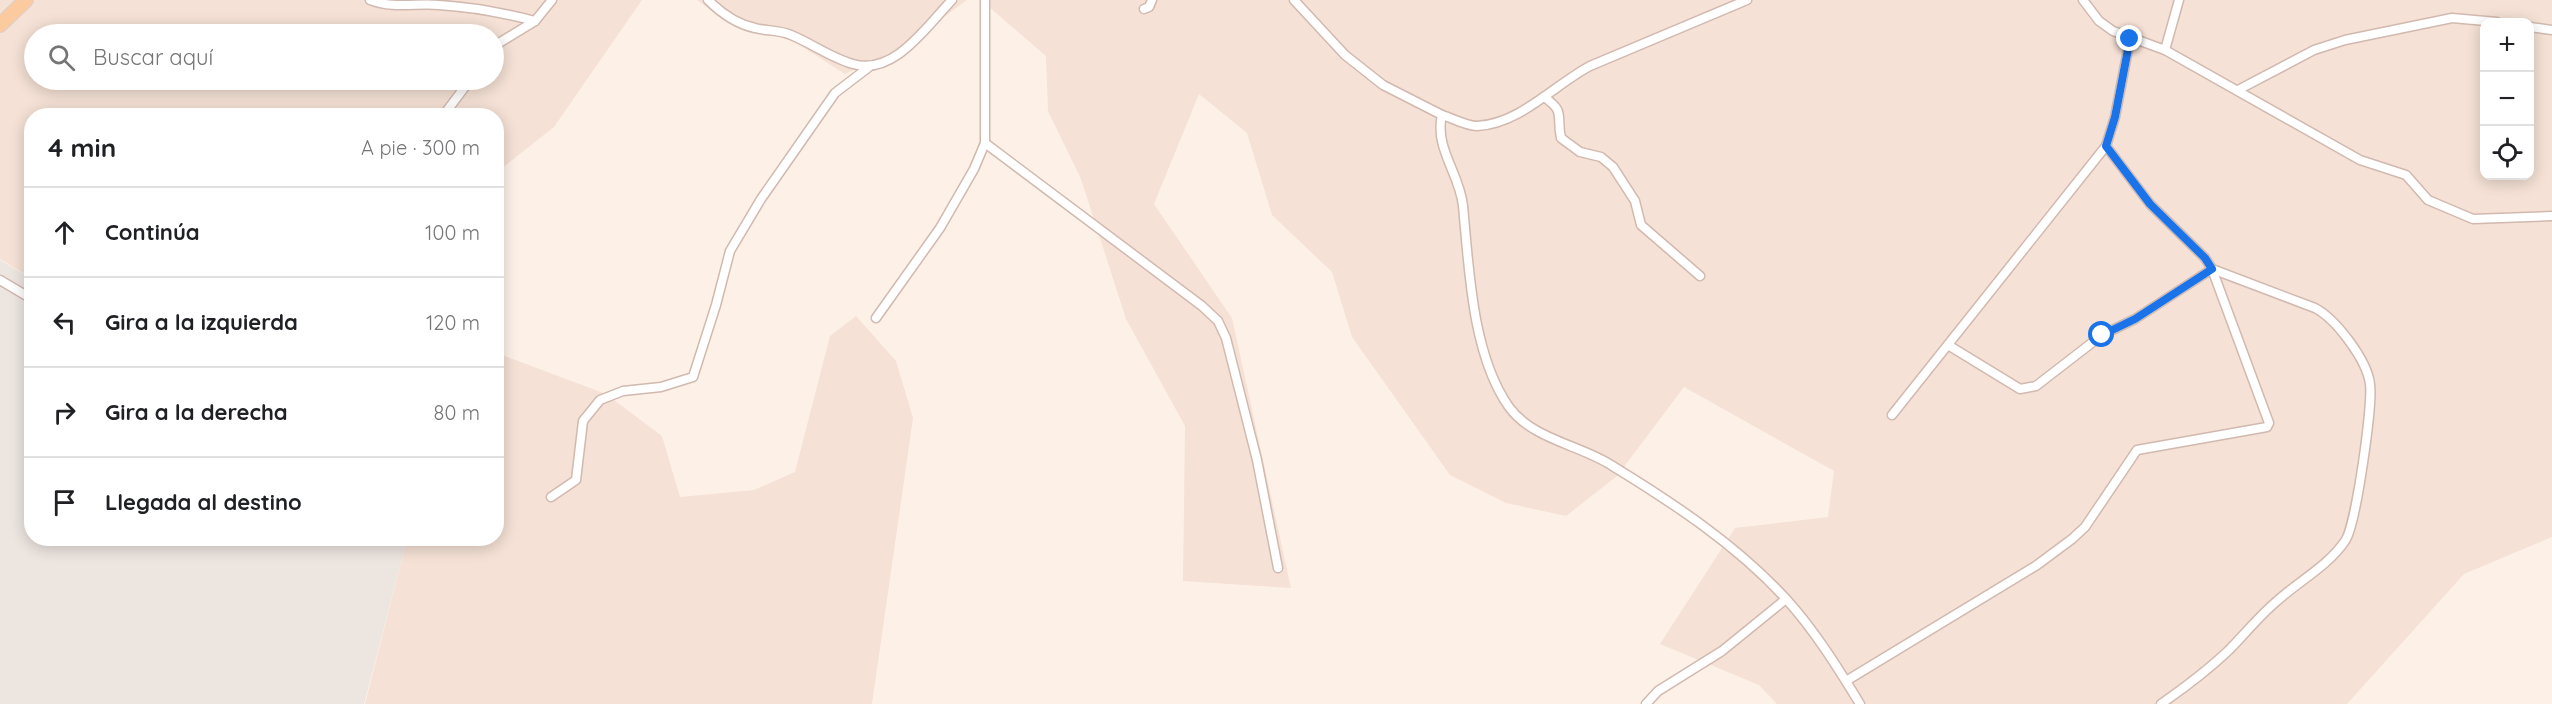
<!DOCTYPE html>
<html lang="es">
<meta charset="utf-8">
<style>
:root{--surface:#fff;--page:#f2f2f2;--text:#202124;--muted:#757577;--line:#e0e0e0}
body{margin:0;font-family:Quicksand,sans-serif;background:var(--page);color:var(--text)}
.controls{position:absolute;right:18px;top:18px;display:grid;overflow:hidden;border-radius:12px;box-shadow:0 3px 15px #0003}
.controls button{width:54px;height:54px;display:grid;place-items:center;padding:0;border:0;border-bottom:2px solid var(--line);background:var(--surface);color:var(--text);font:30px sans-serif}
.stop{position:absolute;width:18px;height:18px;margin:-14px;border:4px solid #1a73e8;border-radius:50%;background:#fff}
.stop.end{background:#1a73e8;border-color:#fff;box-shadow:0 2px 6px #0008}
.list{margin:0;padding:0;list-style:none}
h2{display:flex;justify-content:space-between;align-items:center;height:78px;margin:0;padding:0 24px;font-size:26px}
h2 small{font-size:20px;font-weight:400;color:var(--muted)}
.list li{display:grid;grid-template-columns:39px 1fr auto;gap:18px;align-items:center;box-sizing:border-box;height:90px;padding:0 24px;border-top:2px solid var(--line)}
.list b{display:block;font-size:22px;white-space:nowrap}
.list em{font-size:20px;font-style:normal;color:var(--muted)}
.icon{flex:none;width:33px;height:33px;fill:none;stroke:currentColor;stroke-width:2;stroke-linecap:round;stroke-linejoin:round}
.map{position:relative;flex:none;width:2552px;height:704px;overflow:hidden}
.search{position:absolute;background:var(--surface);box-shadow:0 3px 15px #0003;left:24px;top:24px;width:480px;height:66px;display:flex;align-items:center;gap:15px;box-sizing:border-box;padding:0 21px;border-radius:33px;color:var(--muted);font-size:22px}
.panel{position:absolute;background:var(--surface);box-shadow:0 3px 15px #0003;left:24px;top:108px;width:480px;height:438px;border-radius:24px}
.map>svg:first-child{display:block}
</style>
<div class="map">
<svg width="2552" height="704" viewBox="0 0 2552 704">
<rect width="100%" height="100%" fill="#fdf1e7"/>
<g fill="#f5e1d5" fill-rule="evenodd">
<path d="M0,0H642L554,127L497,172L496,116H32L31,278L0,259ZM34,34H494V80H34Z"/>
<polygon points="697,0 967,0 903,47 845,74 790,39 724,20"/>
<path d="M981,0H2552V537L2464,574L2347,704H1777L1759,685L1660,644L1735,528L1828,517L1834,471L1684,387L1617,476L1566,516L1506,503L1450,475L1352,337L1332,272L1272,215L1247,133L1199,94L1154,204L1232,318L1291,588L1183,581L1185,426L1126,319L1081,179L1048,111L1046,56ZM2484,22H2530V176H2484Z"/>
<polygon points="856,316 896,361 913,418 872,704 365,704 407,539 496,538 497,353 606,394 662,436 680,497 754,490 795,472 830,336"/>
</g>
<polygon fill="#ede5e0" points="0,260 31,279 32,538 407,539 364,704 0,704"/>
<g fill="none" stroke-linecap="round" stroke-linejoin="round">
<defs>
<g id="minor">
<path d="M370,0C393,9 415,3 439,5C472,7 504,13 535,21"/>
<path d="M708,0C721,13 736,24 755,28C766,31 780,30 791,35C811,43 831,58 853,64C894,76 927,26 952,0"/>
<path d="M1294,0L1345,55L1383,85L1442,115C1434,148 1460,174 1463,206C1469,268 1472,355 1509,407C1532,439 1580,445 1611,465C1673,503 1737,545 1787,600C1815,631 1838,668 1860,704"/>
<polyline points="2083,0 2099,21 2113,31 2165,50 2360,160 2406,175 2428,200 2473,219 2552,216"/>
<polyline points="1144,9 1149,7 1152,0"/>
<polyline points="2530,27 2552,30"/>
<polyline points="494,46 535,21 552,0"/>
<polyline points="2165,50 2179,0"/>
<polyline points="2238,90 2314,50 2345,40 2452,18 2497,22"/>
<path d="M1544,97C1566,112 1556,116 1561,138L1580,152L1601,157L1613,167L1635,201L1641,225L1700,276"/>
<path d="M1442,115C1452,118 1466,126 1477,126C1520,124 1554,85 1590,66L1747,0"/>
<polyline points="443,116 470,80"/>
<polyline points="985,143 1202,306 1218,321 1226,338 1257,460 1278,568"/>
<polyline points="0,280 32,299"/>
<polyline points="876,318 940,228 974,169 985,143 985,0"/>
<path d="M1948,345L2020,389L2036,386L2102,335L2135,319L2212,269L2315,308C2336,319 2367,360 2370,384C2373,404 2356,526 2345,541C2328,566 2299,581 2277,601C2259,616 2245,634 2229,650C2209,669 2184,688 2161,704"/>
<polyline points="1892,415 2106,146 2115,117 2130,39"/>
<polyline points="551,497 576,480 583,421 600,400 623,391 661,387 693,377 716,305 730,251 761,199 835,93 869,67"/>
<polyline points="1846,681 2037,565 2072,539 2085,527 2137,450 2267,427 2269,423 2212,269 2205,258 2150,204 2106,146"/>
<polyline points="1646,704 1658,691 1722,651 1786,599"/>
</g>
<polyline id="primary" points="0,25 26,0"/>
</defs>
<use href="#minor" stroke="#d1b9af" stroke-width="11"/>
<use href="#primary" stroke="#d9cfcc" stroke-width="16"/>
<use href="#minor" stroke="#fff" stroke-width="8"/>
<use href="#primary" stroke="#fcca9f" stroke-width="14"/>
</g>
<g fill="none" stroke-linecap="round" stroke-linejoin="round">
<polyline stroke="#1a73e8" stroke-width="8" points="2102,335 2135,319 2212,269 2205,258 2150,204 2106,146 2115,117 2130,39"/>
</g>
</svg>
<div class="controls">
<button>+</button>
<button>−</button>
<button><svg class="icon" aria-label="locate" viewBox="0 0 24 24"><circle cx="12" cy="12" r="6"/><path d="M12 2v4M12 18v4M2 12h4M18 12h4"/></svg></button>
</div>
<div class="stop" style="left:2102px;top:335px"></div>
<div class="stop end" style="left:2130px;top:39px"></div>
<div class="search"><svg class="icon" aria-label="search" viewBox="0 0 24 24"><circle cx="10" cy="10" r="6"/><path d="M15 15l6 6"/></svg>Buscar aquí</div>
<section class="panel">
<h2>4 min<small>A pie · 300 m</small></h2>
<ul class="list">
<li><svg class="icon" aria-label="ahead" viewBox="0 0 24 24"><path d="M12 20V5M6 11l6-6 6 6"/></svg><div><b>Continúa</b></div><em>100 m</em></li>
<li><svg class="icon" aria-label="left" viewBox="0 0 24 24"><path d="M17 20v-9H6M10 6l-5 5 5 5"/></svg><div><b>Gira a la izquierda</b></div><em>120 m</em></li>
<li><svg class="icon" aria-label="right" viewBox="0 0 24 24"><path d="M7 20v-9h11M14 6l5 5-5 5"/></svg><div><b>Gira a la derecha</b></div><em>80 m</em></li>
<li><svg class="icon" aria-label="arrive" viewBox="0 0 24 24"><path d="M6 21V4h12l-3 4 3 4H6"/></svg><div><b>Llegada al destino</b></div></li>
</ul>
</section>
</div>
